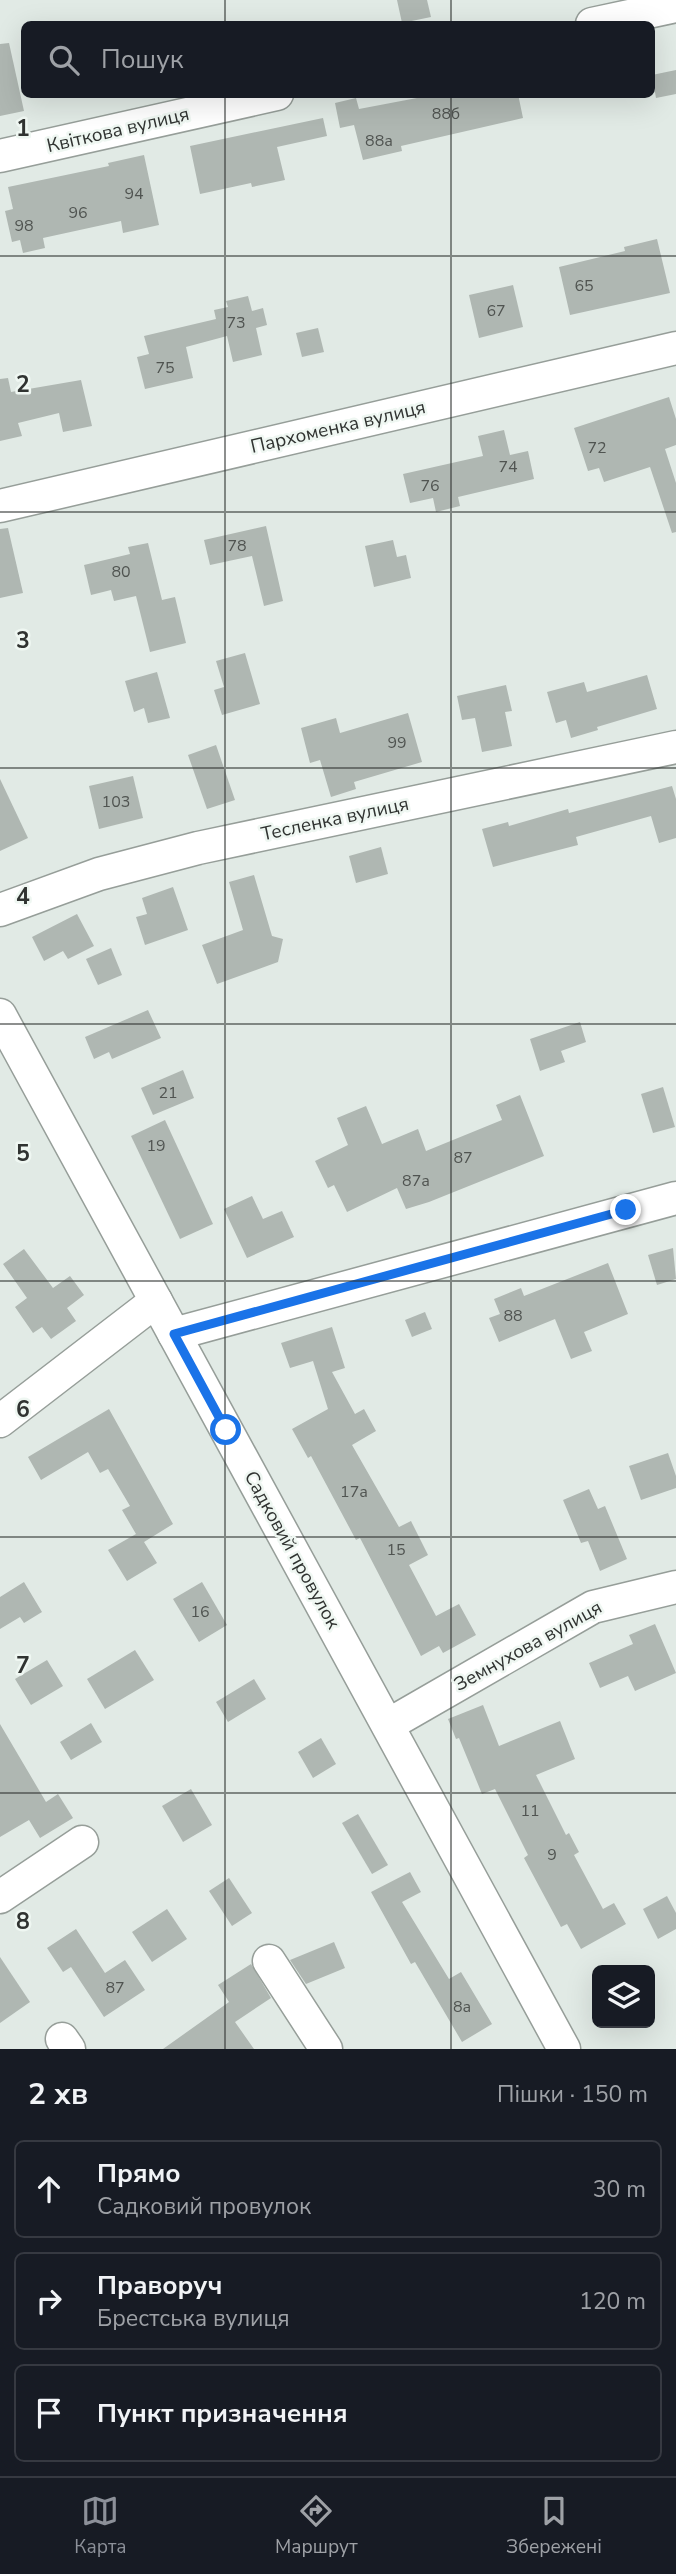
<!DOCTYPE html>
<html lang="uk">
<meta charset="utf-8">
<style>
:root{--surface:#171b24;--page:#242831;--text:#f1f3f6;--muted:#9ea1a6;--line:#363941;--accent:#8c9099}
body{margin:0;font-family:"Nunito Sans",sans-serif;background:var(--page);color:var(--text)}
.controls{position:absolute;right:21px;bottom:21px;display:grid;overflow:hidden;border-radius:10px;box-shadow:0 7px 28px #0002}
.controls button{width:63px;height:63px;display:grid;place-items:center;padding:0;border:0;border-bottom:2px solid var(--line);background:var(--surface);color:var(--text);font:35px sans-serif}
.stop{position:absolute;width:21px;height:21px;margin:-16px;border:5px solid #1a73e8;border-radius:50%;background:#fff}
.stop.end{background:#1a73e8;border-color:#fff;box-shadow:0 2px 7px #0008}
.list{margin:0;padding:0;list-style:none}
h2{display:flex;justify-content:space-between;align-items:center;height:91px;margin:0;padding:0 28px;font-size:30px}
h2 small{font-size:23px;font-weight:400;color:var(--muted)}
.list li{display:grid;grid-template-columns:46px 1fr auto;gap:21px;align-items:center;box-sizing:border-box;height:98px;margin:0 14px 14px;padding:0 14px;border:2px solid var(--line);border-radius:10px}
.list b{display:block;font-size:26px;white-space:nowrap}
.list p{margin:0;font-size:23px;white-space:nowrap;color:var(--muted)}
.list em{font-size:23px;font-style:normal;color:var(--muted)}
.icon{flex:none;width:38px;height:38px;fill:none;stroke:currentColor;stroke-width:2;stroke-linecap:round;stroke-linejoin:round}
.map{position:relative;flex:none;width:676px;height:2049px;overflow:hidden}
.search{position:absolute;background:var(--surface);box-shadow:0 7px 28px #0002;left:21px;right:21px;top:21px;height:77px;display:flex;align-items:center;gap:18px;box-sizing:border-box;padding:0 24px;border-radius:10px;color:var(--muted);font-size:26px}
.sheet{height:427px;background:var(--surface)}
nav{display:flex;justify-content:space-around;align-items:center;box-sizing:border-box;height:98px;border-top:2px solid var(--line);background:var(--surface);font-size:19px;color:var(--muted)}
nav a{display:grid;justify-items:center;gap:4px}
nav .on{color:var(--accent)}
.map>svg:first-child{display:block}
</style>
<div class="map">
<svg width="676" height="2049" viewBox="0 0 676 2049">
<rect width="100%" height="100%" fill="#e1eae5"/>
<g fill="#afb7b2">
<polygon points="397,0 427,0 431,17 402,23"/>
<polygon points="9,43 24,111 0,116 0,44"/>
<polygon points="676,70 676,94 656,98 652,75"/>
<polygon points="438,94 518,94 523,118 401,146 402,151 363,160 354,125 340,128 335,103 356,98 359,109"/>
<polygon points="323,118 327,136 277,147 285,180 252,187 251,183 200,194 190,146"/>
<polygon points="144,155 159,225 123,233 121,221 43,238 45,248 23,253 20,240 12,242 5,211 13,209 8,187 109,166 108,163"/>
<polygon points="657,239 670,293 570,315 559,267 625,251 624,247"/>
<polygon points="513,285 523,327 479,338 469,295"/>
<polygon points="248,296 252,311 263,308 267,325 256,328 262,355 233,362 227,336 186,347 193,378 145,389 137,357 149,354 144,336 216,319 214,310 228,307 226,301"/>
<polygon points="318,328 324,352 302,357 296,333"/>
<polygon points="8,378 11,392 81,380 92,426 63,432 59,413 18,423 22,436 0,441 0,379"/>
<polygon points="669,397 676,419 676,445 665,449 676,483 676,532 672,533 650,467 604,482 599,468 588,471 574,428"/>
<polygon points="504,430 510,455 528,451 534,479 458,497 460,506 436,512 433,498 410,503 403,474 483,456 478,436"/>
<polygon points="266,526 283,601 264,606 252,556 210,565 204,540"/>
<polygon points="8,528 23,593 0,598 0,529"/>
<polygon points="393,540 397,557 406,555 411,578 374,587 365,546"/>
<polygon points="148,543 162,600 175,597 186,643 150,652 136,596 114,601 111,590 91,595 84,565 130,554 128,547"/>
<polygon points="245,653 260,704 222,715 214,690 224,687 216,661"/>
<polygon points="157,672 170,718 148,723 144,708 134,712 125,681"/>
<polygon points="647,675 657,709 597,727 598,730 571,738 566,720 556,723 547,692 584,682 587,692"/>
<polygon points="506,685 512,711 505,712 512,746 482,752 475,718 462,720 457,696"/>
<polygon points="408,713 422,762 354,782 356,789 331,797 320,760 310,763 301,728 336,718 340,733"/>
<polygon points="216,745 235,800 207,809 188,755"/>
<polygon points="133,776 143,818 99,829 89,786"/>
<polygon points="0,779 28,838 0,851"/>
<polygon points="672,786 676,799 676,838 659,843 651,816 576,837 578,845 493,867 482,829 508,822 509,826 568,809 569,813"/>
<polygon points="381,847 388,874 356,883 349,856"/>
<polygon points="254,875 272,936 283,939 278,962 217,984 202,945 243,930 229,882"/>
<polygon points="173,887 188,930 145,945 136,917 147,914 142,898"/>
<polygon points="77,914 94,946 68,959 63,951 44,961 32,937"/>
<polygon points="111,948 122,975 98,985 86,959"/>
<polygon points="148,1010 161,1038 112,1059 109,1052 94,1059 85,1037"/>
<polygon points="580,1022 586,1042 561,1051 565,1062 540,1071 530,1039"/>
<polygon points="183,1070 194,1098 153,1115 141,1088"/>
<polygon points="663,1087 675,1127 653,1133 641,1094"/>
<polygon points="520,1095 544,1156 429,1202 406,1209 397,1188 347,1212 334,1185 328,1188 315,1161 348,1145 337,1118 366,1106 382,1144 418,1129 426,1151 502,1120 496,1105"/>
<polygon points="165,1120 213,1224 180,1239 131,1136"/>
<polygon points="252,1196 263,1219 282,1211 294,1237 247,1258 224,1209"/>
<polygon points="673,1248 676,1279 657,1285 648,1255"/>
<polygon points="24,1249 53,1288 70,1276 84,1295 67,1308 76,1321 51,1339 42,1327 33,1333 15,1307 27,1298 3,1264"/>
<polygon points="608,1263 628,1314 584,1332 592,1351 571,1359 555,1319 499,1342 489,1318 500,1314 494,1299 521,1288 524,1296"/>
<polygon points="425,1312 432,1329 412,1337 405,1320"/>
<polygon points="332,1327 345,1368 332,1372 355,1414 364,1409 376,1431 352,1445 399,1527 411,1521 428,1555 409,1565 436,1616 459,1604 476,1635 443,1653 439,1646 421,1656 360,1538 356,1540 311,1456 308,1458 292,1429 328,1409 313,1361 290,1368 281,1343"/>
<polygon points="109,1409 173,1524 144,1542 157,1563 127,1581 108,1550 136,1534 122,1510 130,1506 108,1469 100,1473 88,1452 41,1480 28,1457"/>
<polygon points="668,1453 676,1476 676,1488 641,1500 629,1466"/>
<polygon points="589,1489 598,1509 605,1506 627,1559 600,1571 588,1541 581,1543 563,1500"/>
<polygon points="24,1582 42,1612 24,1623 20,1617 0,1629 0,1597"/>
<polygon points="202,1582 227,1625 199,1642 173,1599"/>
<polygon points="655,1624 676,1673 635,1691 628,1676 600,1688 589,1663 633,1644 629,1635"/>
<polygon points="135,1650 154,1680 105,1709 87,1679"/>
<polygon points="47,1660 63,1686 31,1705 15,1679"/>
<polygon points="254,1679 266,1699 228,1722 216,1702"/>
<polygon points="483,1705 499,1746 560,1721 575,1759 536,1775 566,1835 569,1833 579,1852 574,1855 603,1909 614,1903 626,1924 581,1949 567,1924 561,1927 540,1888 524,1858 528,1855 495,1789 482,1794 459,1738 456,1739 448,1719"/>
<polygon points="91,1723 102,1742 71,1760 60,1742"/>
<polygon points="0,1724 46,1802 58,1794 73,1818 40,1838 29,1820 0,1837"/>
<polygon points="321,1738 336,1764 313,1778 298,1752"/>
<polygon points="191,1789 212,1825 183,1842 162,1806"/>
<polygon points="358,1814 388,1865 372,1874 342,1823"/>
<polygon points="410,1872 421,1892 402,1902 449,1979 461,1972 492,2024 462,2042 415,1962 411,1964 371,1892"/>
<polygon points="229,1878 252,1913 232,1926 209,1891"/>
<polygon points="667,1896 676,1913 676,1929 658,1939 643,1909"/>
<polygon points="167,1909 187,1939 152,1962 132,1932"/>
<polygon points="76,1929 105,1973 125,1960 145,1990 104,2017 71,1967 63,1972 47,1948"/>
<polygon points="334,1942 345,1968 306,1984 290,1960"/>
<polygon points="0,1957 30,2002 0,2023"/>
<polygon points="251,1964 271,1998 235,2022 254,2049 163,2049 229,2002 218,1985"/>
</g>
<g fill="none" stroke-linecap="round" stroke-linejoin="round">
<defs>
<g id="minor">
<polyline points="592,24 676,6"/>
<polyline points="0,156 277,94"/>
<polyline points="0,506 676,348"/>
<polyline points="0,910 99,874 198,848 676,747"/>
<polyline points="0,1015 564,2049"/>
<polyline points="174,1334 676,1198"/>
<polyline points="0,1421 156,1301"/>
<polyline points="388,1725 593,1607 676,1587"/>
<polyline points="0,1897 82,1842"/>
<polyline points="269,1961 326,2049"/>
<polyline points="62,2039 69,2049"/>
</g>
</defs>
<use href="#minor" stroke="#969e99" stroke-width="35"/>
<use href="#minor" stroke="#fff" stroke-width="32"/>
</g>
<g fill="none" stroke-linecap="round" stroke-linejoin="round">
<polyline stroke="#1a73e8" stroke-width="9" points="226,1430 174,1334 626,1210"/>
</g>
<path fill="none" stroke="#303331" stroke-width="2" stroke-opacity="0.55" d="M225,0V24M451,0V24M225,94V2049M451,94V2049M0,256H676M0,512H676M0,768H676M0,1024H676M0,1281H676M0,1537H676M0,1793H676"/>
<g text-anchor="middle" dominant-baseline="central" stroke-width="5" stroke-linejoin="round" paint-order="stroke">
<g font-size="16" fill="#505451">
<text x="446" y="114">88б</text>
<text x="379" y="141">88а</text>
<text x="134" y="194">94</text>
<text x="78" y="213">96</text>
<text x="24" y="226">98</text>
<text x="584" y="286">65</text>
<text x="496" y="311">67</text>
<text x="236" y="323">73</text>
<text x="165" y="368">75</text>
<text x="597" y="448">72</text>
<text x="508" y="467">74</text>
<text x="430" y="486">76</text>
<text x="237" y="546">78</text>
<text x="121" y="572">80</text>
<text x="397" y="743">99</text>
<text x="116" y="802">103</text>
<text x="168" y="1093">21</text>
<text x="156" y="1146">19</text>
<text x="463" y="1158">87</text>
<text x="416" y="1181">87а</text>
<text x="513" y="1316">88</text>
<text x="354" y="1492">17а</text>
<text x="396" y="1550">15</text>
<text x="200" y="1612">16</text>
<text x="530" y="1811">11</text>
<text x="552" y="1855">9</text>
<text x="115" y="1988">87</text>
<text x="462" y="2007">8а</text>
</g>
<g font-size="19" fill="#303331" stroke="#eff7f2">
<text transform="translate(118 130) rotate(-13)">Квіткова вулиця</text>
<text transform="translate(338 427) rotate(-13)">Пархоменка вулиця</text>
<text transform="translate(335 819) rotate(-12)">Тесленка вулиця</text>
<text transform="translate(292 1550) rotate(61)">Садковий провулок</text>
<text transform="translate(528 1646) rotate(-29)">Земнухова вулиця</text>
</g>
</g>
<g font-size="23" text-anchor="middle" font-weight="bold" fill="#303331" stroke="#eff7f2" stroke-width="5" stroke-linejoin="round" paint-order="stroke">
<text x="23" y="136">1</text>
<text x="23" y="392">2</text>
<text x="23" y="648">3</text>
<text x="23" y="904">4</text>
<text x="23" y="1161">5</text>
<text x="23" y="1417">6</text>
<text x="23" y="1673">7</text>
<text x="23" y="1929">8</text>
</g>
</svg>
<div class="controls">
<button><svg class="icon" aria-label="layers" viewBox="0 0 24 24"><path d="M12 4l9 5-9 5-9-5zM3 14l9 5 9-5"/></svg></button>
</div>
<div class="stop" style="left:226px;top:1430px"></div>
<div class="stop end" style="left:626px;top:1210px"></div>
<div class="search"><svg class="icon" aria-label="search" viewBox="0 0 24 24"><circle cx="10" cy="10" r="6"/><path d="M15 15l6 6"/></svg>Пошук</div>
</div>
<section class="sheet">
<h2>2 хв<small>Пішки · 150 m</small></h2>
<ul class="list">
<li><svg class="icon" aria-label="ahead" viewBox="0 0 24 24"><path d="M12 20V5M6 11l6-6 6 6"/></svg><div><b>Прямо</b><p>Садковий провулок</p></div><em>30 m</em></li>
<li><svg class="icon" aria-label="right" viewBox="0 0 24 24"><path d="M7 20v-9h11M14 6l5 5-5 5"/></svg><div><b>Праворуч</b><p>Брестська вулиця</p></div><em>120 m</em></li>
<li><svg class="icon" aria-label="arrive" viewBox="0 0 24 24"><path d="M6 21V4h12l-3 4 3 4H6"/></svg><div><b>Пункт призначення</b></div></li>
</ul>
</section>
<nav>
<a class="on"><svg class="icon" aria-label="map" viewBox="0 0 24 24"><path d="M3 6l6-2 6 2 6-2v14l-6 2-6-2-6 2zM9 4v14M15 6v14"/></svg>Карта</a>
<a><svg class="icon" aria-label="directions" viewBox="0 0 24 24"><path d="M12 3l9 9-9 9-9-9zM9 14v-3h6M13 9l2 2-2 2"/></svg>Маршрут</a>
<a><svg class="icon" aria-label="saved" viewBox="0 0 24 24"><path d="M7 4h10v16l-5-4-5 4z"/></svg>Збережені</a>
</nav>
